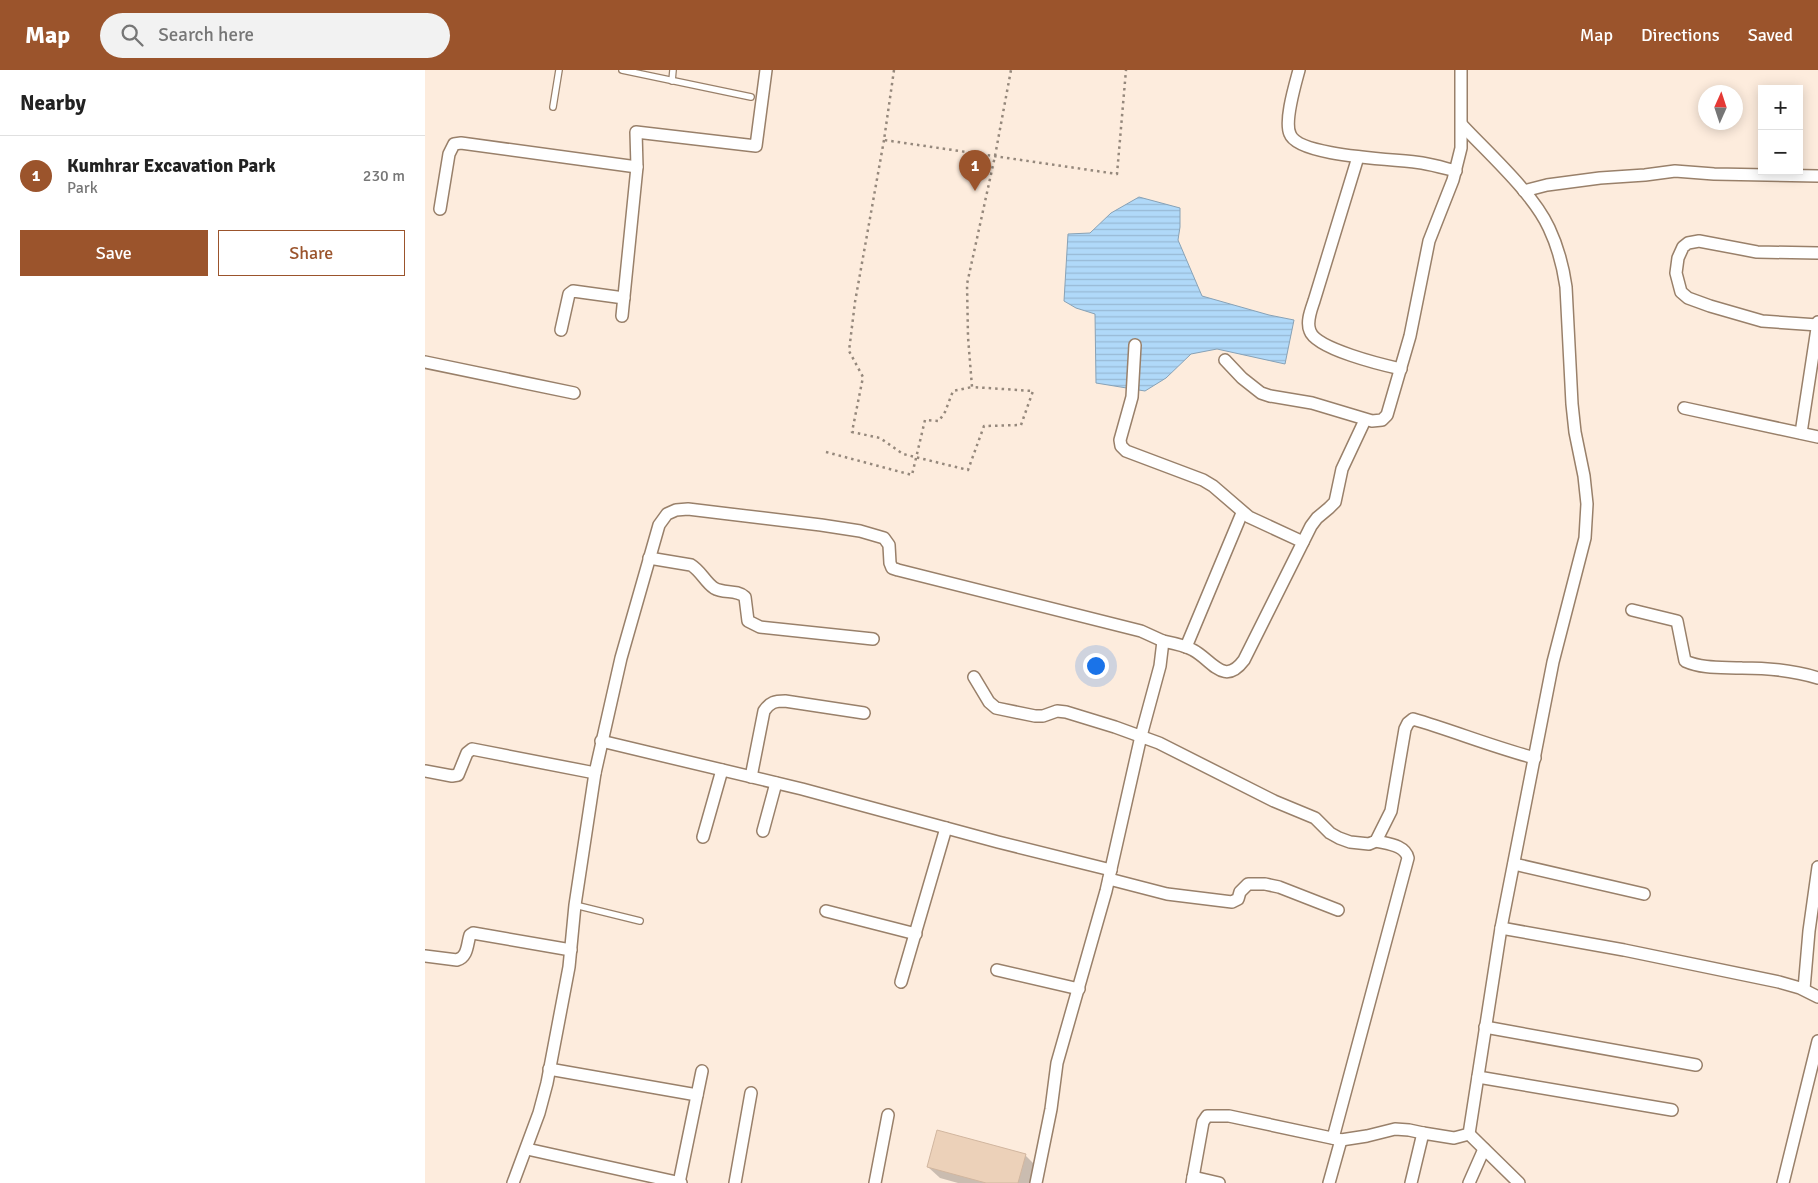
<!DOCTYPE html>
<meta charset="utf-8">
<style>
:root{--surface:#fff;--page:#f2f2f2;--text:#222;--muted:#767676;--line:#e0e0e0;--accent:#9b542c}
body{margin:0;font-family:Signika,sans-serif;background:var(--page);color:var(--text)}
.controls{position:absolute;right:15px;top:15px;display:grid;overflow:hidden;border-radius:0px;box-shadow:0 2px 12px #0003}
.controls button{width:45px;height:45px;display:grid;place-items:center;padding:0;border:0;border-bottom:1px solid var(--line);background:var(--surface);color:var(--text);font:25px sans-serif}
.compass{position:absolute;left:1273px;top:15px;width:45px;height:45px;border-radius:50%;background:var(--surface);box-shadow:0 2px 12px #0003;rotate:3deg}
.you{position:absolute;left:670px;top:595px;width:18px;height:18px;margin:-12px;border:4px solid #fff;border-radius:50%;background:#1a73e8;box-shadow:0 0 0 8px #1a73e833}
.badge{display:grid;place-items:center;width:32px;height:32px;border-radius:50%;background:var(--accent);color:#fff;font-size:16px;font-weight:700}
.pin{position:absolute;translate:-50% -41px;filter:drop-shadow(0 1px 2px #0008)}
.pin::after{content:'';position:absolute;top:26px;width:18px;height:15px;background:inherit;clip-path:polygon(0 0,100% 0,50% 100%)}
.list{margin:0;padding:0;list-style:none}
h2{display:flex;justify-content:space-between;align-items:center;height:65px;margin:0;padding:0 20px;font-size:21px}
h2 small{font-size:16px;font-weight:400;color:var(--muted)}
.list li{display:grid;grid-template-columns:32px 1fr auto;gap:15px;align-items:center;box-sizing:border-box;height:80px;padding:0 20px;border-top:1px solid var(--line)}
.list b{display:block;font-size:19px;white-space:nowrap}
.list p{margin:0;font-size:16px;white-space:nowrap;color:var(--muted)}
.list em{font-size:16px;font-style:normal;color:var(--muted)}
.actions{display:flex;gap:10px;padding:15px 20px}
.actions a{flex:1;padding:11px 0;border:1px solid var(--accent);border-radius:0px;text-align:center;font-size:18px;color:var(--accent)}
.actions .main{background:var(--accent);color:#fff}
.icon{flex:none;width:28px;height:28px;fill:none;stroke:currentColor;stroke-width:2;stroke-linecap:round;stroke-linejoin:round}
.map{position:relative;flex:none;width:1393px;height:1113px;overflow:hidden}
header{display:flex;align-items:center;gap:30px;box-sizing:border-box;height:70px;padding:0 25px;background:var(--accent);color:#fff}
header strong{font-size:24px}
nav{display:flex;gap:28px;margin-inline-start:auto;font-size:18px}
.search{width:350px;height:45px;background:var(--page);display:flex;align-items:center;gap:12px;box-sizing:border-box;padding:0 18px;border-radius:28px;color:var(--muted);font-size:19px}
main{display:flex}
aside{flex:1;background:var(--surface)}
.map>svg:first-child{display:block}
</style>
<header>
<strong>Map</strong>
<div class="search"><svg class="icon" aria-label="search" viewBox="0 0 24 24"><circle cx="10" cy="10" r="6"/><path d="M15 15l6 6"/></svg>Search here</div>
<nav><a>Map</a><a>Directions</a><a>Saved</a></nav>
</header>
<main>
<aside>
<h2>Nearby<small></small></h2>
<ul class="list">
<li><span class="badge">1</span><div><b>Kumhrar Excavation Park</b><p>Park</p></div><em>230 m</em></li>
</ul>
<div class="actions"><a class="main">Save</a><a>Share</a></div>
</aside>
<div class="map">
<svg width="1393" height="1113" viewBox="0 0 1393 1113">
<defs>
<pattern id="water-rules" width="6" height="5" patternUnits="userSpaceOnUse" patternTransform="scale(1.25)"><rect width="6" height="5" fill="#b0d9f9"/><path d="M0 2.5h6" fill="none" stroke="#98bad5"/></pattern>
</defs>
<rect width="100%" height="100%" fill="#fdecdd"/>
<polygon fill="url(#water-rules)" stroke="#88a2b6" points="714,127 755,138 755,157 753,170 777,226 844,245 869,250 860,294 792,279 766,284 741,308 720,321 671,313 670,244 651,238 639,231 643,164 665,163 686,143"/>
<polygon fill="#0003" points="600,1085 612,1097 607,1113 533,1113 515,1108 503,1097"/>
<polygon fill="#ecd1b9" stroke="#d1b69f" points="512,1060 601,1084 593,1113 561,1113 502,1097"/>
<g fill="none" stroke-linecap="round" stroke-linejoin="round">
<defs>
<g id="lane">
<polyline points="197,0 326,27"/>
<polyline points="247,11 248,0"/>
<polyline points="128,37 134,0"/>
<polyline points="150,835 215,851"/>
</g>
<g id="street">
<path d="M874,0C870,15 859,51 865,64C873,87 973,89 997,93C1009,95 1019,98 1031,101"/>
<path d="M933,87L889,231C886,240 881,252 885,261C891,279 958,295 976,299"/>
<polyline points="1099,121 1122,115 1175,108 1220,105 1250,101 1289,104 1393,106"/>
<polyline points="15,139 24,84 29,74 36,73 212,97"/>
<polyline points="197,246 212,97 211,62 331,76 341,0"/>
<polyline points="1393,255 1337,251 1285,236 1263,228 1256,222 1251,203 1253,188 1258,177 1263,173 1274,171 1332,182 1393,183"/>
<polyline points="136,260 144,224 148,221 199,228"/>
<polyline points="710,275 707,327 695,370 696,376 701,381 778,410 788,416 824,447 878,472"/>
<polyline points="800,290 817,308 836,323 845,326 887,333 947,351 957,350 962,345 985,266 1004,171 1028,110 1036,78 1036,0"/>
<polyline points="0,292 149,323"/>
<polyline points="1259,338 1393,367"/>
<polyline points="1376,363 1393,252"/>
<path d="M224,488L266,495C276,501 280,512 289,518C299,524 311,519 320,527L323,551L335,557L448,569"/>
<path d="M1207,540L1252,551L1260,591C1278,599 1297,597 1317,598C1343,598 1368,600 1393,608"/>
<polyline points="761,577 817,443"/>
<path d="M549,607L564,632L571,638L610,646H618L632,641L641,642L690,657L734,673L849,731L890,748L905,763L914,768L925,772L944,774L951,771L966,741L980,659L983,653L988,649C1029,661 1068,677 1110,688"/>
<polyline points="176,671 377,719 573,772 686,800"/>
<polyline points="0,701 27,706 33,705 42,683 47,679 170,703"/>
<path d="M326,707L339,641C345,632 350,631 360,631L439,643"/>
<polyline points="338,761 351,713"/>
<polyline points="278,767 297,700"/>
<polyline points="1089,794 1219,824"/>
<polyline points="684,809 742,824 807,832 813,829 815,822 823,814 840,814 854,817 913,840"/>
<polyline points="401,841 491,864"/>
<polyline points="1076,858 1199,880 1354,912 1375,918 1393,927"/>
<path d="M0,886L32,890C43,887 42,874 45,865L48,863L146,880"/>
<polyline points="572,900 654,919"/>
<polyline points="476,912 521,758"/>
<polyline points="1379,919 1384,861 1393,797"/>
<polyline points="1060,957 1271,995"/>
<polyline points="124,999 272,1025"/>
<polyline points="1053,1007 1247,1040"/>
<polyline points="1044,1064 1094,1113"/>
<path d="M908,1068L983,788C980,775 963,774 951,771"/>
<polyline points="102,1079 256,1113"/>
<polyline points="768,1107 794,1113"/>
<polyline points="88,1113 114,1043 122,1013 144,897 150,835 170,703 196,588 234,455 242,444 251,440 263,439 396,455 435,461 459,468 464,475 465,493 467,498 473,500 716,561 738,571"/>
<polyline points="254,1113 277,1001"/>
<polyline points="310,1113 326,1023"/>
<polyline points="450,1113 463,1045"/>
<path d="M611,1113L626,1039L632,993L681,821L716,666L735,596L738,571C748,573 759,575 768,580C787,590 799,617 819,590L886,456L892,448L904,438L910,432L917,399L940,350"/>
<polyline points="767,1113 778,1052 782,1046 804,1046 916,1070 942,1066 970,1059 984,1060 998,1063"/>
<polyline points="904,1113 916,1070"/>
<path d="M986,1113L998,1063L1029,1068L1044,1064L1076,858L1128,592L1160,468L1162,434L1159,406L1150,362L1147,334L1141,217C1138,196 1133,177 1124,158C1108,123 1063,83 1037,55"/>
<polyline points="1044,1113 1059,1079"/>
<polyline points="1358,1113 1393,971"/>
</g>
</defs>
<use href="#lane" stroke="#99806a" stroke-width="8"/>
<use href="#street" stroke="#99806a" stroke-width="14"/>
<g stroke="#95887c" stroke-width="2.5" stroke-dasharray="2.5 4" stroke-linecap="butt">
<polyline points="469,0 459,70 692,104 701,0"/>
<polyline points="459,70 430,232 424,281 438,307 427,362 455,368 478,384 543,400 559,356 596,355 608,321 547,317 543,267 542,214 570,86 586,0"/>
<polyline points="401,382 487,405 500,350 514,351 520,342 528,321 547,317"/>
</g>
<use href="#lane" stroke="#fff" stroke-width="5.5"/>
<use href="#street" stroke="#fff" stroke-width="11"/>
</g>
</svg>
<div class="controls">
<button>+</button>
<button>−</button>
</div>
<svg class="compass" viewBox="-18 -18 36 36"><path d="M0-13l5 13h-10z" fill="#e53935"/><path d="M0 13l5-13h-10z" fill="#767676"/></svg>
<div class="you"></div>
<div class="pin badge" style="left:550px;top:121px">1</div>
</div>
</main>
